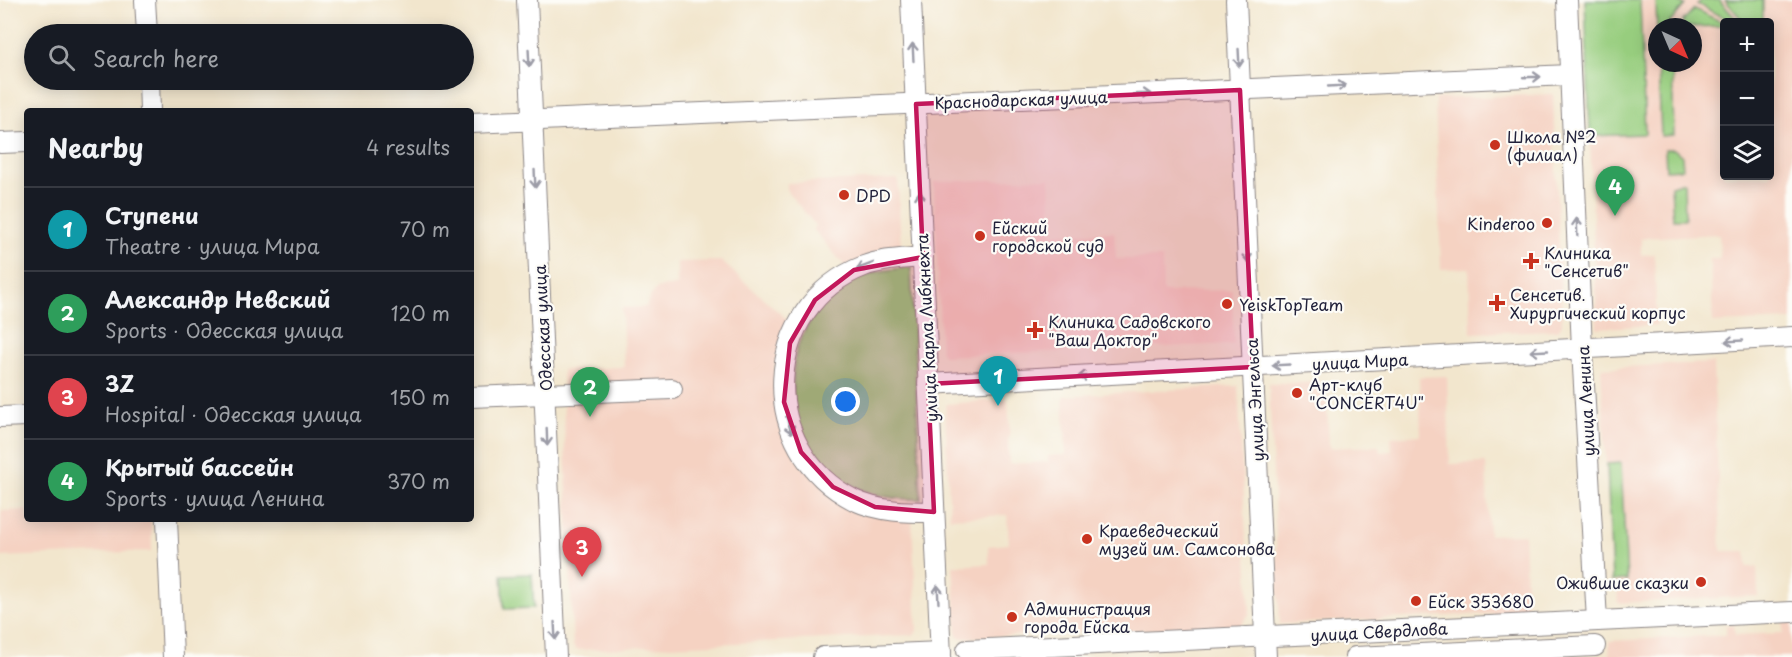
<!DOCTYPE html>
<meta charset="utf-8">
<style>
:root{--surface:#171b24;--page:#20242c;--text:#f1f3f6;--muted:#9ea1a6;--line:#363941;--accent:#1a73e8}
body{margin:0;font-family:"Playpen Sans",sans-serif;background:var(--page);color:var(--text)}
.controls{position:absolute;right:18px;top:18px;display:grid;overflow:hidden;border-radius:6px;box-shadow:0 3px 15px #0003}
.controls button{width:54px;height:54px;display:grid;place-items:center;padding:0;border:0;border-bottom:2px solid var(--line);background:var(--surface);color:var(--text);font:30px sans-serif}
.compass{position:absolute;left:1648px;top:18px;width:54px;height:54px;border-radius:50%;background:var(--surface);box-shadow:0 3px 15px #0003;rotate:136deg}
.you{position:absolute;left:846px;top:402px;width:21px;height:21px;margin:-15px;border:4px solid #fff;border-radius:50%;background:#1a73e8;box-shadow:0 0 0 9px #1a73e833}
.badge{display:grid;place-items:center;width:39px;height:39px;border-radius:50%;background:var(--accent);color:#fff;font-size:20px;font-weight:700}
.pin{position:absolute;translate:-50% -50px;filter:drop-shadow(0 2px 3px #0008)}
.pin::after{content:'';position:absolute;top:32px;width:21px;height:18px;background:inherit;clip-path:polygon(0 0,100% 0,50% 100%)}
.list{margin:0;padding:0;list-style:none}
h2{display:flex;justify-content:space-between;align-items:center;height:78px;margin:0;padding:0 24px;font-size:26px}
h2 small{font-size:20px;font-weight:400;color:var(--muted)}
.list li{display:grid;grid-template-columns:39px 1fr auto;gap:18px;align-items:center;box-sizing:border-box;height:84px;padding:0 24px;border-top:2px solid var(--line)}
.list b{display:block;font-size:22px;white-space:nowrap}
.list p{margin:0;font-size:20px;white-space:nowrap;color:var(--muted)}
.list em{font-size:20px;font-style:normal;color:var(--muted)}
.icon{flex:none;width:33px;height:33px;fill:none;stroke:currentColor;stroke-width:2;stroke-linecap:round;stroke-linejoin:round}
.map{position:relative;flex:none;width:1792px;height:657px;overflow:hidden}
.search{position:absolute;background:var(--surface);box-shadow:0 3px 15px #0003;left:24px;top:24px;width:450px;height:66px;display:flex;align-items:center;gap:15px;box-sizing:border-box;padding:0 21px;border-radius:33px;color:var(--muted);font-size:22px}
.panel{position:absolute;background:var(--surface);box-shadow:0 3px 15px #0003;left:24px;top:108px;width:450px;height:414px;border-radius:6px}
.map>svg:first-child{display:block}
</style>
<div class="map">
<svg width="1792" height="657" viewBox="0 0 1792 657">
<rect width="100%" height="100%" fill="#fdfcf7"/>
<filter id="ink" filterUnits="userSpaceOnUse"><feTurbulence type="fractalNoise" baseFrequency=".0167" numOctaves="2"/><feDisplacementMap in="SourceGraphic" scale="12" xChannelSelector="R" yChannelSelector="G"/><feConvolveMatrix kernelMatrix="1 2 1 2 8 2 1 2 1" color-interpolation-filters="sRGB"/></filter>
<filter id="wash" filterUnits="userSpaceOnUse"><feTurbulence type="fractalNoise" baseFrequency=".008" numOctaves="4" result="noise"/><feDisplacementMap in="SourceGraphic" scale="24" xChannelSelector="R" yChannelSelector="G"/><feGaussianBlur stdDeviation="1.35" result="paint"/><feColorMatrix in="noise" values="0 0 0 0 0 0 0 0 0 0 0 0 0 0 0 0 0 1.4 0 .05"/><feComposite in="paint" operator="in"/></filter>
<g filter="url(#wash)">
<rect width="100%" height="100%" fill="#f2e6cd"/>
<g fill="#f5d2c2" fill-rule="evenodd">
<path d="M1585,0H1792V320L1713,323L1710,259H1720L1719,234L1641,238V255L1654,254L1657,325L1597,328ZM1724,22H1770V176H1724ZM1657,27H1693V63H1657Z"/>
<polygon points="1553,94 1562,325 1558,330 1471,333 1469,268 1441,269 1435,99"/>
<polygon points="1050,178 1052,234 1114,232 1116,259 1162,258 1163,292 1232,290 1234,344 945,356 941,352 934,182"/>
<polygon points="898,179 901,251 845,266 813,229 816,226 787,191 787,183"/>
<polygon points="721,261 790,322 779,348 775,364 774,394 783,434 802,466 912,517 917,631 914,635 577,650 573,646 562,370 624,367 622,308 646,307 651,295 657,289 666,286 677,286 677,262"/>
<polygon points="1713,363 1721,551 1746,551 1747,567 1757,567 1758,596 1618,603 1617,581 1612,581 1601,368"/>
<polygon points="1447,376 1450,464 1486,463 1489,535 1524,534 1527,612 1280,624 1269,384 1326,382 1329,448 1379,446 1380,452 1392,451 1391,437 1421,435 1419,377"/>
<polygon points="1238,386 1250,613 1240,626 960,638 957,637 953,566 989,564 988,546 1009,544 1007,515 950,518 945,412 947,404 1008,399 1010,437 1008,438 1009,464 1048,462 1048,456 1066,455 1063,396"/>
<polygon points="27,510 27,519 151,519 152,551 0,557 1,511"/>
<polygon points="1783,622 1792,622 1792,657 1610,657 1609,641 1726,635 1726,625 1734,625 1735,635 1783,633"/>
</g>
<g fill="#97cd7e" stroke="#5c785c" stroke-width="1.5">
<polygon points="1585,0 1640,0 1645,134 1590,136"/>
<polygon points="1656,0 1677,0 1685,5 1666,27 1657,27 1657,37"/>
<polygon points="1702,0 1719,0 1739,22 1732,22 1697,4"/>
<polygon points="1725,0 1763,0 1763,22 1744,22"/>
<polygon points="1694,9 1724,23 1724,26 1683,27 1683,21"/>
<polygon points="1658,64 1672,64 1674,135 1661,136"/>
<polygon points="1665,149 1674,149 1682,156 1683,169 1666,170"/>
<polygon points="1684,182 1685,219 1673,219 1671,186"/>
<path d="M911,267L921,499C879,501 844,489 816,456C807,445 798,430 794,416C793,409 793,401 793,393C791,361 796,339 816,313C829,298 843,284 862,276C878,270 894,269 911,267Z"/>
<polygon points="1621,463 1627,580 1612,581 1607,464"/>
<polygon points="532,574 534,608 504,609 502,575"/>
</g>
</g>
<g filter="url(#ink)">
<g fill="none" stroke-linecap="round" stroke-linejoin="round">
<defs>
<g id="minor">
<polyline points="145,0 147,34"/>
<polyline points="527,0 556,657"/>
<polyline points="911,0 941,657"/>
<polyline points="1236,0 1266,657"/>
<polyline points="1567,0 1582,349 1597,621"/>
<polyline points="149,80 150,111"/>
<polyline points="471,123 1570,75"/>
<polyline points="0,143 27,142"/>
<path d="M923,257C903,259 883,259 864,266C761,306 755,450 854,500C880,512 906,512 934,512"/>
<polyline points="928,384 1792,337"/>
<polyline points="471,397 672,389"/>
<polyline points="0,417 27,416"/>
<polyline points="167,519 173,657"/>
<polyline points="967,650 1792,612"/>
<polyline points="823,657 941,652"/>
<polyline points="1355,657 1595,646"/>
</g>
</defs>
<use href="#minor" stroke="#8a8484" stroke-width="22"/>
<use href="#minor" stroke="#fff" stroke-width="20"/>
</g>
<defs><path id="oneway-shaft" d="M-6 0H5M1.5-3L5.5 0L1.5 3" fill="none" stroke-width="1.6" stroke-linecap="round" stroke-linejoin="round" transform="scale(1.5)"/></defs>
<g stroke="#9c9ca7">
<use href="#oneway-shaft" transform="translate(913 52) rotate(-93)"/>
<use href="#oneway-shaft" transform="translate(529 58) rotate(87)"/>
<use href="#oneway-shaft" transform="translate(1239 58) rotate(87)"/>
<use href="#oneway-shaft" transform="translate(1532 77) rotate(-2)"/>
<use href="#oneway-shaft" transform="translate(1337 86) rotate(-3)"/>
<use href="#oneway-shaft" transform="translate(1142 94) rotate(-2)"/>
<use href="#oneway-shaft" transform="translate(535 179) rotate(87)"/>
<use href="#oneway-shaft" transform="translate(920 200) rotate(-93)"/>
<use href="#oneway-shaft" transform="translate(1577 227) rotate(-92)"/>
<use href="#oneway-shaft" transform="translate(1247 253) rotate(87)"/>
<use href="#oneway-shaft" transform="translate(865 266) rotate(159)"/>
<use href="#oneway-shaft" transform="translate(1734 341) rotate(177)"/>
<use href="#oneway-shaft" transform="translate(1539 351) rotate(177)"/>
<use href="#oneway-shaft" transform="translate(1281 365) rotate(177)"/>
<use href="#oneway-shaft" transform="translate(1087 376) rotate(177)"/>
<use href="#oneway-shaft" transform="translate(789 425) rotate(72)"/>
<use href="#oneway-shaft" transform="translate(547 437) rotate(88)"/>
<use href="#oneway-shaft" transform="translate(938 594) rotate(-93)"/>
<use href="#oneway-shaft" transform="translate(555 631) rotate(87)"/>
</g>
</g>
<path fill="#c2185b" fill-opacity="0.2" stroke="#c2185b" stroke-width="4.5" stroke-linejoin="round" d="M1240,90L1253,367L928,384L934,512L875,507L833,487L801,452L784,402L790,343L815,300L854,270L923,257L916,104Z"/>
<g fill="#c8321e" stroke="#fdfcf7" stroke-width="2">
<circle cx="1495" cy="145" r="6"/>
<circle cx="844" cy="195" r="6"/>
<circle cx="1547" cy="223" r="6"/>
<circle cx="980" cy="236" r="6"/>
<path d="M1528 252h6v6h6v6h-6v6h-6v-6h-6v-6h6z"/>
<path d="M1494 294h6v6h6v6h-6v6h-6v-6h-6v-6h6z"/>
<circle cx="1227" cy="304" r="6"/>
<path d="M1032 321h6v6h6v6h-6v6h-6v-6h-6v-6h6z"/>
<circle cx="1297" cy="393" r="6"/>
<circle cx="1087" cy="539" r="6"/>
<circle cx="1701" cy="582" r="6"/>
<circle cx="1416" cy="601" r="6"/>
<circle cx="1012" cy="617" r="6"/>
</g>
<g text-anchor="middle" dominant-baseline="central" stroke-width="4.5" stroke-linejoin="round" paint-order="stroke">
<g font-size="16" fill="#22223b" stroke="#fdfcf7">
<text transform="translate(1021 99) rotate(-2)">Краснодарская улица</text>
<text transform="translate(542 328) rotate(-93)">Одесская улица</text>
<text transform="translate(926 328) rotate(-93)">улица Карла Либкнехта</text>
<text transform="translate(1360 361) rotate(-3)">улица Мира</text>
<text transform="translate(1254 400) rotate(-93)">улица Энгельса</text>
<text transform="translate(1585 401) rotate(-93)">улица Ленина</text>
<text transform="translate(1379 631) rotate(-3)">улица Свердлова</text>
</g>
<g font-size="16" fill="#22223b" stroke="#fdfcf7" text-anchor="start">
<text x="1507" y="136">Школа №2<tspan x="1507" dy="18">(филиал)</tspan></text>
<text x="856" y="195">DPD</text>
<text x="1535" y="223" text-anchor="end">Kinderoo</text>
<text x="992" y="227">Ейский<tspan x="992" dy="18">городской суд</tspan></text>
<text x="1544" y="252">Клиника<tspan x="1544" dy="18">"Сенсетив"</tspan></text>
<text x="1510" y="294">Сенсетив.<tspan x="1510" dy="18">Хирургический корпус</tspan></text>
<text x="1239" y="304">YeiskTopTeam</text>
<text x="1048" y="321">Клиника Садовского<tspan x="1048" dy="18">"Ваш Доктор"</tspan></text>
<text x="1309" y="384">Арт-клуб<tspan x="1309" dy="18">"CONCERT4U"</tspan></text>
<text x="1099" y="530">Краеведческий<tspan x="1099" dy="18">музей им. Самсонова</tspan></text>
<text x="1689" y="582" text-anchor="end">Ожившие сказки</text>
<text x="1428" y="601">Ейск 353680</text>
<text x="1024" y="608">Администрация<tspan x="1024" dy="18">города Ейска</tspan></text>
</g>
</g>
</svg>
<div class="controls">
<button>+</button>
<button>−</button>
<button><svg class="icon" aria-label="layers" viewBox="0 0 24 24"><path d="M12 4l9 5-9 5-9-5zM3 14l9 5 9-5"/></svg></button>
</div>
<svg class="compass" viewBox="-18 -18 36 36"><path d="M0-13l5 13h-10z" fill="#e53935"/><path d="M0 13l5-13h-10z" fill="#9ea1a6"/></svg>
<div class="you"></div>
<div class="pin badge" style="left:998px;top:406px;background:#0f9aa8">1</div>
<div class="pin badge" style="left:590px;top:417px;background:#2e9e5b">2</div>
<div class="pin badge" style="left:582px;top:577px;background:#e0444e">3</div>
<div class="pin badge" style="left:1615px;top:216px;background:#2e9e5b">4</div>
<div class="search"><svg class="icon" aria-label="search" viewBox="0 0 24 24"><circle cx="10" cy="10" r="6"/><path d="M15 15l6 6"/></svg>Search here</div>
<section class="panel">
<h2>Nearby<small>4 results</small></h2>
<ul class="list">
<li><span class="badge" style="background:#0f9aa8">1</span><div><b>Ступени</b><p>Theatre · улица Мира</p></div><em>70 m</em></li>
<li><span class="badge" style="background:#2e9e5b">2</span><div><b>Александр Невский</b><p>Sports · Одесская улица</p></div><em>120 m</em></li>
<li><span class="badge" style="background:#e0444e">3</span><div><b>3Z</b><p>Hospital · Одесская улица</p></div><em>150 m</em></li>
<li><span class="badge" style="background:#2e9e5b">4</span><div><b>Крытый бассейн</b><p>Sports · улица Ленина</p></div><em>370 m</em></li>
</ul>
</section>
</div>
